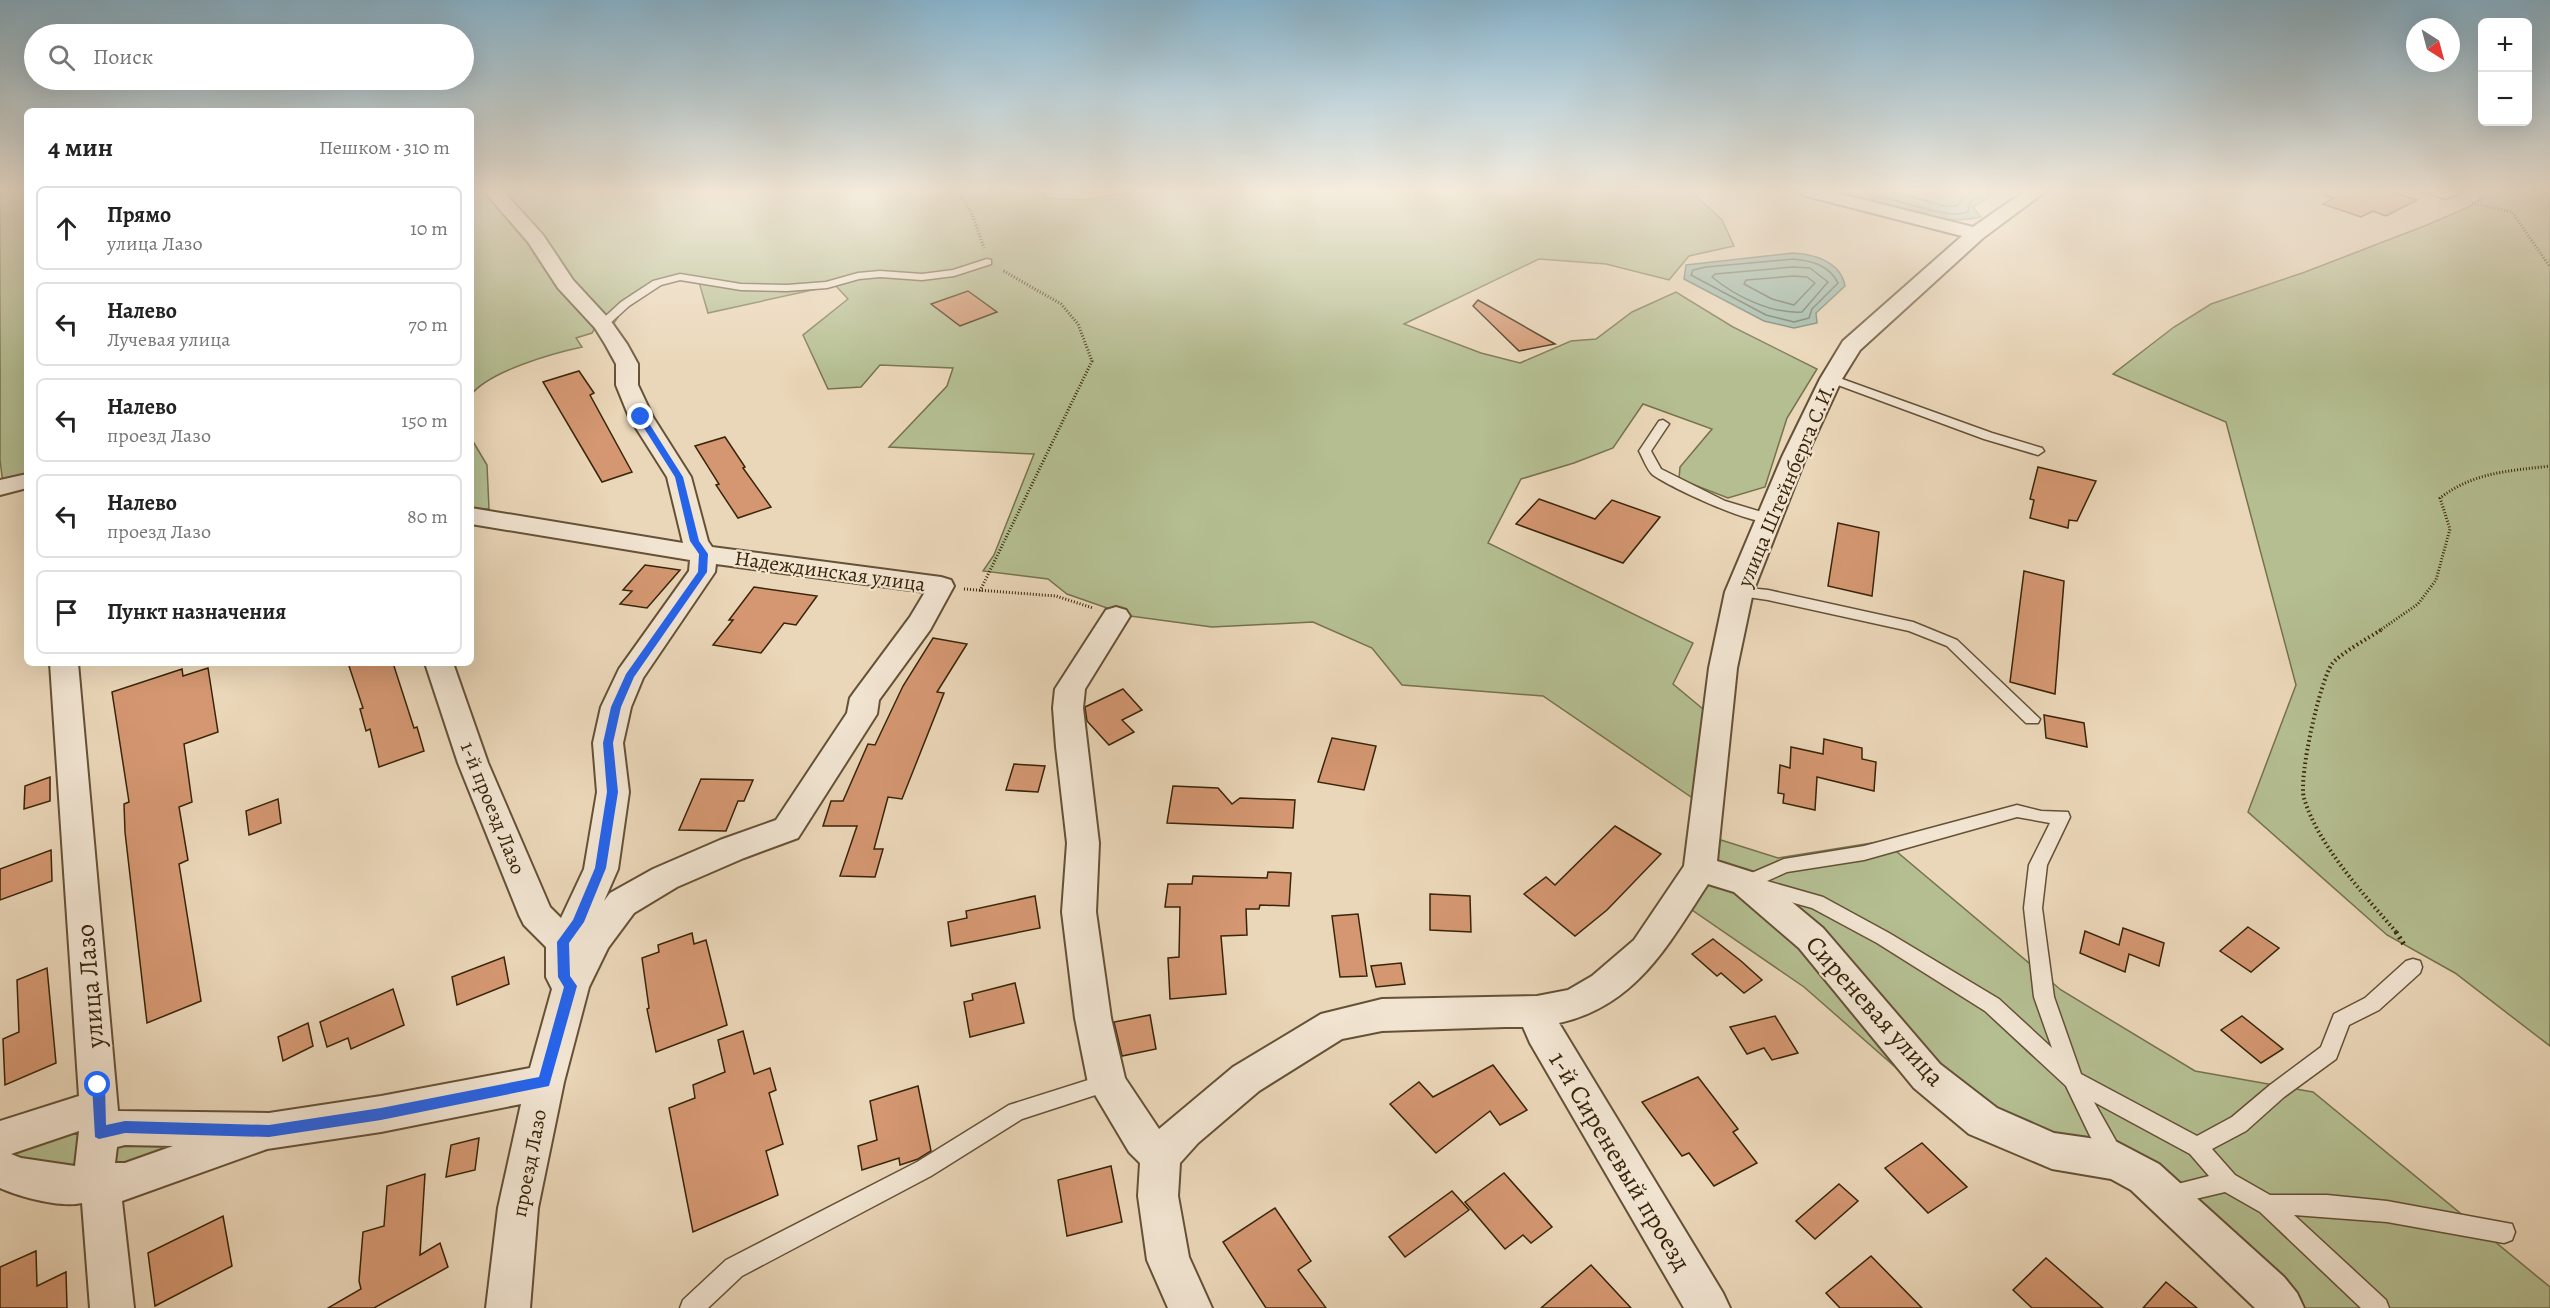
<!DOCTYPE html>
<html lang="ru">
<meta charset="utf-8">
<style>
:root{--surface:#fff;--page:#f6f6f6;--text:#222;--muted:#767676;--line:#e0e0e0}
body{margin:0;font-family:Alegreya,serif;background:var(--page);color:var(--text)}
.controls{position:absolute;right:18px;top:18px;display:grid;overflow:hidden;border-radius:9px;box-shadow:0 6px 24px #0002}
.controls button{width:54px;height:54px;display:grid;place-items:center;padding:0;border:0;border-bottom:2px solid var(--line);background:var(--surface);color:var(--text);font:30px sans-serif}
.compass{position:absolute;left:2406px;top:18px;width:54px;height:54px;border-radius:50%;background:var(--surface);box-shadow:0 6px 24px #0002;rotate:144deg}
.stop{position:absolute;width:18px;height:18px;margin:-14px;border:4px solid #2563eb;border-radius:50%;background:#fff}
.stop.end{background:#2563eb;border-color:#fff;box-shadow:0 2px 6px #0008}
.list{margin:0;padding:0;list-style:none}
h2{display:flex;justify-content:space-between;align-items:center;height:78px;margin:0;padding:0 24px;font-size:26px}
h2 small{font-size:20px;font-weight:400;color:var(--muted)}
.list li{display:grid;grid-template-columns:39px 1fr auto;gap:18px;align-items:center;box-sizing:border-box;height:84px;margin:0 12px 12px;padding:0 12px;border:2px solid var(--line);border-radius:9px}
.list b{display:block;font-size:22px;white-space:nowrap}
.list p{margin:0;font-size:20px;white-space:nowrap;color:var(--muted)}
.list em{font-size:20px;font-style:normal;color:var(--muted)}
.icon{flex:none;width:33px;height:33px;fill:none;stroke:currentColor;stroke-width:2;stroke-linecap:round;stroke-linejoin:round}
.map{position:relative;flex:none;width:2550px;height:1308px;overflow:hidden}
.search{position:absolute;background:var(--surface);box-shadow:0 6px 24px #0002;left:24px;top:24px;width:450px;height:66px;display:flex;align-items:center;gap:15px;box-sizing:border-box;padding:0 21px;border-radius:33px;color:var(--muted);font-size:22px}
.panel{position:absolute;background:var(--surface);box-shadow:0 6px 24px #0002;left:24px;top:108px;width:450px;height:558px;border-radius:9px}
.map>svg:first-child{display:block}
</style>
<div class="map">
<svg width="2550" height="1308" viewBox="0 0 2550 1308">
<rect width="100%" height="100%" fill="#ead6b8"/>
<filter id="stains"><feTurbulence type="fractalNoise" baseFrequency=".00333" numOctaves="4"/><feColorMatrix values="0 0 0 0 .2 0 0 0 0 .09 0 0 0 0 .02 0 0 0 .5 -.17"/></filter>
<radialGradient id="worn" r=".72"><stop offset=".6" stop-color="#630" stop-opacity="0"/><stop offset="1" stop-color="#630" stop-opacity=".3"/></radialGradient>
<g fill="#b4be91" stroke="#76724d" stroke-width="1.5">
<polygon points="0,191 27,191 27,477 3,484 0,460"/>
<path d="M471,191H1040L1046,198L1085,200L1137,191H1696V196L1722,220L1734,246L1689,256L1669,280L1606,264L1539,259L1404,324L1481,353L1520,363L1571,341L1596,339L1632,312L1676,292L1733,327L1817,369L1787,418L1765,487L1728,498L1679,479L1680,467L1712,429L1643,404L1613,448L1574,463L1521,479L1488,543L1693,643L1673,684L1709,714L1694,799L1543,696L1402,685L1372,648L1313,622L1212,627L1130,616L1067,594L1048,579L983,571L994,555L1034,454L889,447L947,386L953,368L880,365L861,387L828,389L803,335L848,299L835,285L708,313L699,282C692,282 683,279 675,280C653,284 625,304 614,323L596,326L592,333L576,338L582,347C554,353 489,371 471,395Z"/>
<polygon points="2490,191 2550,191 2550,1046 2455,973 2387,935 2248,812 2296,685 2226,422 2113,374 2174,327 2211,304 2305,272 2427,225 2471,206"/>
<polygon points="471,438 487,465 489,509 471,508"/>
<polygon points="1721,840 1778,858 1884,841 2061,990 2195,1071 2313,1092 2550,1287 2550,1308 2262,1308 2124,1182 1966,1129 1804,987 1692,910 1700,894"/>
<polygon points="87,1128 81,1160 55,1174 29,1170 0,1145"/>
<polygon points="227,1140 108,1171 116,1145"/>
</g>
<g fill="#98b9ac" stroke="#727e6b" stroke-width="1.5">
<path d="M1862,191H1993L1987,199L1973,207L1981,217C1968,220 1956,221 1943,219C1924,216 1873,205 1862,191Z"/>
<path d="M1793,253C1814,254 1841,262 1845,286L1816,313L1817,323L1794,328L1764,321L1684,279L1686,265Z"/>
</g>
<g fill="none" stroke-linecap="round" stroke-linejoin="round">
<g stroke="#686f5a" stroke-width="1.5">
<path d="M1871,191L1879,196C1900,201 1950,220 1968,212L1970,202L1986,191"/>
<polyline points="1890,191 1945,206 1957,206 1965,196 1974,191"/>
<path d="M1793,259C1812,261 1829,265 1838,283L1812,309L1809,318L1794,322L1766,315L1691,275L1693,270L1706,267Z"/>
<path d="M1793,267L1810,268L1828,282L1802,312C1771,314 1735,296 1712,277L1715,274Z"/>
<polygon points="1794,276 1807,277 1815,283 1794,305 1772,299 1744,284 1746,280"/>
</g>
</g>
<g fill="#d49771" stroke="#392509" stroke-width="1.5">
<polygon points="2325,191 2388,191 2417,200 2386,216 2373,211 2361,217 2323,204 2334,198 2324,195"/>
<polygon points="968,291 997,312 960,326 931,304"/>
<polygon points="1478,300 1555,344 1519,351 1473,306"/>
<polygon points="579,371 594,393 590,395 632,472 602,482 543,382"/>
<polygon points="725,437 745,467 743,468 771,507 738,518 716,485 719,484 695,446"/>
<polygon points="2038,467 2096,481 2077,521 2069,520 2068,528 2030,518 2034,500 2030,499"/>
<polygon points="1539,499 1595,519 1612,500 1660,517 1623,563 1516,524"/>
<polygon points="1838,523 1879,532 1872,596 1828,586"/>
<polygon points="645,565 680,570 647,608 620,604 632,591 623,590"/>
<polygon points="2024,571 2064,581 2055,694 2010,682"/>
<polygon points="754,587 817,596 796,625 784,623 761,653 713,645 733,620 729,620"/>
<polygon points="933,638 967,644 937,692 944,693 902,799 888,797 874,849 883,849 875,877 840,876 857,826 823,826 831,801 843,801 868,744 875,745 903,686"/>
<polygon points="348,663 393,663 414,728 417,727 424,751 379,767 370,729 366,731 360,709 363,708"/>
<polygon points="208,668 218,732 184,744 192,802 179,807 188,860 179,864 201,1001 147,1023 125,832 124,804 129,802 112,692 182,669 183,676"/>
<polygon points="1123,689 1142,710 1122,720 1134,732 1109,745 1087,721 1085,707"/>
<polygon points="2044,715 2084,723 2087,747 2046,738"/>
<polygon points="1332,738 1376,746 1364,790 1318,782"/>
<polygon points="1824,739 1862,748 1862,759 1876,762 1874,791 1817,777 1815,810 1783,803 1784,794 1778,793 1780,765 1790,768 1791,747 1823,754"/>
<polygon points="1014,764 1045,766 1038,792 1006,790"/>
<polygon points="50,777 50,801 24,809 25,786"/>
<polygon points="701,779 753,780 744,801 738,801 726,831 679,830"/>
<polygon points="1173,786 1218,788 1232,804 1240,798 1295,800 1293,828 1167,823"/>
<polygon points="278,799 281,823 249,835 246,811"/>
<polygon points="1615,826 1661,854 1607,910 1575,936 1524,894 1546,877 1555,885"/>
<polygon points="51,850 52,881 0,900 0,869"/>
<polygon points="1268,872 1291,873 1289,906 1260,905 1259,909 1246,909 1247,935 1221,936 1226,994 1170,999 1168,958 1179,957 1180,907 1165,907 1168,884 1192,884 1193,876 1267,878"/>
<polygon points="1430,894 1470,896 1471,932 1430,930"/>
<polygon points="1035,896 1040,928 951,946 948,922 967,918 966,911"/>
<polygon points="1358,914 1367,976 1340,977 1332,916"/>
<polygon points="2248,927 2279,948 2251,972 2220,951"/>
<polygon points="2123,928 2164,943 2159,966 2129,954 2125,972 2080,953 2085,931 2119,945"/>
<polygon points="692,933 694,944 706,940 727,1025 656,1052 647,1009 649,1008 642,958 659,952 658,945"/>
<polygon points="1713,939 1741,961 1762,980 1744,993 1721,973 1717,976 1692,954"/>
<polygon points="504,957 509,984 457,1005 452,977"/>
<polygon points="1401,963 1405,984 1376,987 1371,966"/>
<polygon points="47,968 56,1063 5,1085 3,1039 19,1032 17,980"/>
<polygon points="1015,983 1024,1023 970,1037 964,1002 973,1000 972,994"/>
<polygon points="393,989 404,1025 351,1049 348,1038 327,1047 320,1022"/>
<polygon points="1150,1015 1156,1049 1122,1056 1114,1022"/>
<polygon points="1775,1016 1798,1053 1772,1060 1764,1048 1747,1054 1730,1027"/>
<polygon points="2242,1016 2283,1049 2261,1063 2221,1030"/>
<polygon points="308,1023 313,1046 283,1061 278,1037"/>
<polygon points="743,1031 754,1074 770,1068 776,1090 769,1093 783,1144 766,1151 778,1195 693,1232 669,1108 695,1098 693,1085 725,1072 718,1040"/>
<polygon points="1493,1065 1527,1110 1500,1125 1490,1111 1436,1153 1390,1104 1419,1082 1433,1097"/>
<polygon points="1698,1077 1738,1129 1733,1132 1757,1163 1714,1186 1689,1153 1682,1156 1642,1102"/>
<polygon points="918,1086 931,1151 918,1159 900,1165 899,1158 862,1170 858,1146 877,1140 870,1101"/>
<polygon points="479,1138 475,1170 446,1177 451,1145"/>
<polygon points="1922,1143 1967,1187 1928,1213 1885,1168"/>
<polygon points="1111,1166 1122,1222 1067,1236 1058,1180"/>
<polygon points="1504,1173 1552,1227 1531,1243 1523,1235 1505,1249 1465,1202"/>
<polygon points="425,1174 420,1255 440,1243 448,1267 374,1308 328,1308 361,1289 359,1281 363,1232 384,1226 387,1186"/>
<polygon points="1839,1184 1858,1201 1815,1239 1796,1221"/>
<polygon points="1452,1191 1469,1210 1405,1257 1389,1237"/>
<polygon points="1275,1208 1311,1261 1298,1270 1326,1308 1266,1308 1223,1242"/>
<polygon points="223,1216 232,1266 155,1306 148,1253"/>
<polygon points="36,1251 37,1286 66,1272 67,1308 0,1308 0,1267"/>
<polygon points="1871,1256 1922,1308 1840,1308 1826,1293"/>
<polygon points="2046,1258 2103,1308 2032,1308 2013,1290"/>
<polygon points="1591,1265 1631,1308 1541,1308"/>
<polygon points="2166,1282 2197,1308 2143,1308"/>
</g>
<g fill="none" stroke-linecap="round" stroke-linejoin="round">
<defs>
<g id="lane">
<polygon points="2423,191 2445,193 2466,191 2445,199"/>
<polygon points="987,259 991,260 991,264 954,276 922,280 880,277 859,279 827,288 787,291 741,290 680,280 661,285 629,306 607,326 603,327 597,324 621,302 653,281 680,274 741,284 787,285 826,282 858,273 880,271 922,274 953,270"/>
<polygon points="1831,375 1992,433 2042,448 2044,451 2038,455 1984,439 1827,381 1827,377"/>
<path d="M1663,420L1669,424L1651,451L1661,469L1725,501L1775,516L1777,519L1775,522C1754,527 1672,488 1653,475C1647,470 1643,458 1639,451L1659,421Z"/>
<polygon points="1739,587 1768,590 1913,622 1957,640 2040,719 2038,723 2026,723 1947,646 1909,631 1768,600 1734,595 1732,592"/>
<path d="M2017,805L2041,811L2068,812L2070,817L2047,865L2042,908L2054,997L2081,1074L2197,1136L2232,1117L2270,1085L2321,1047L2334,1014L2365,998L2406,961L2413,959L2420,961L2422,967L2420,973L2379,1010L2349,1025L2336,1059L2284,1097L2246,1131L2212,1149L2235,1175L2270,1195H2327L2387,1201L2512,1224L2515,1232L2512,1240L2504,1243L2387,1222L2294,1215L2386,1300L2389,1308H2361L2260,1212L2225,1192L2170,1205L2162,1202L2159,1195L2162,1188L2209,1176L2190,1154L2094,1102L2125,1157L2122,1164L2115,1167L2108,1164L2090,1136L2066,1086L1985,1011L1877,943L1812,908L1740,888L1737,883L1740,878L1784,859L1864,846ZM2017,817L2050,823L2029,865L2024,908L2034,997L2052,1048L1999,999L1889,933L1823,897L1767,881L1787,872L1864,860Z"/>
<polygon points="1107,1074 1114,1077 1117,1083 1114,1089 1022,1119 931,1176 742,1276 708,1308 680,1308 683,1300 726,1260 917,1162 1009,1105"/>
</g>
<g id="street">
<path d="M484,191H503L543,235L573,280L610,320L627,344L638,364V385L653,417L691,477L708,541L712,547L941,577L951,580L954,586L930,630L879,700L877,714L798,838L744,858L677,887L634,913L608,948L589,987L564,1082L538,1208L530,1308H486L498,1208L521,1104L381,1132L267,1149L122,1201L134,1308H90L82,1203C61,1208 20,1197 0,1188V1121L79,1096L50,663H78L118,1111L269,1113L381,1096L530,1068L552,989L546,977V947L524,925L519,915L458,763L425,663H453L488,763L550,907L561,918L584,869L597,792L593,743L601,707L619,669L689,571L690,560L471,524V508L683,543L667,477L629,417L616,385V364L605,344L595,328L558,288L528,242ZM716,564L925,592L910,617L855,691L850,698L847,713L776,820L720,840L653,869L610,893L604,901L618,869L629,792L623,743L631,707L643,678L715,572ZM79,1131L75,1166L21,1158L11,1154ZM125,1145L173,1146L125,1163H115L117,1147Z"/>
<path d="M1799,191H1829L1973,227L2025,191H2046L1983,238L1860,350L1842,379L1806,457L1753,592L1737,668L1717,861L1758,874L1823,928L1940,1064L1997,1108L2054,1133L2117,1142L2159,1164L2284,1277L2297,1293L2304,1308H2255L2131,1190L2111,1179L2052,1169L1969,1134L1914,1088L1799,948L1734,892L1708,884C1668,945 1636,1006 1559,1023L1723,1293L1730,1308H1684L1530,1043L1523,1027H1505L1382,1031L1342,1039L1259,1091L1198,1143L1180,1163L1178,1196L1189,1257L1212,1308H1168L1147,1260L1138,1196L1140,1163L1129,1152L1088,1083L1075,1018L1062,912L1067,843L1056,747L1053,708L1055,689L1106,610L1116,607L1126,610L1130,616L1085,689L1083,708L1099,843L1096,912L1111,1018L1125,1078L1159,1129L1233,1067L1321,1014L1382,999L1537,996L1568,990L1592,976L1634,940L1684,866L1709,668L1725,592L1782,457L1820,379L1843,341L1962,236L1802,195Z"/>
<polygon points="27,474 27,488 0,495 0,480"/>
</g>
</defs>
<use href="#lane" stroke="#655135" stroke-width="3"/>
<use href="#street" stroke="#655135" stroke-width="4"/>
<g stroke="#392509" stroke-width="3" stroke-dasharray="1 2" stroke-linecap="butt">
<polyline points="957,191 971,211 984,248"/>
<polyline points="2472,203 2512,212 2550,267"/>
<polyline points="964,589 1056,596 1093,608"/>
<polyline points="980,591 1092,361 1078,324 1061,304 1002,270"/>
<path d="M2379,631L2418,604L2436,580L2450,529L2440,498C2474,472 2509,471 2550,466"/>
</g>
<path stroke="#392509" stroke-width="4" stroke-dasharray="1.5 3" stroke-linecap="butt" d="M2381,630C2370,637 2338,655 2332,664C2320,681 2298,778 2304,798C2317,844 2366,897 2397,933"/>
<polyline stroke="#392509" stroke-width="5" stroke-dasharray="2 4" stroke-linecap="butt" points="2396,932 2405,946"/>
<use href="#lane" fill="#f1e4d1" fill-rule="evenodd"/>
<use href="#street" fill="#f1e4d1" fill-rule="evenodd"/>
</g>
<linearGradient id="sky" x2="0" y2="1"><stop stop-color="#88b6d0"/><stop offset="0.51" stop-color="#f6eddf"/><stop offset="1" stop-color="#f6eddf" stop-opacity="0"/></linearGradient>
<rect width="2550" height="374" fill="url(#sky)"/>
<polygon fill="#2563eb" points="641,415 645,417 683,477 699,541 708,554 707,572 634,677 621,707 613,743 618,792 606,868 584,922 569,943 570,976 577,986 549,1086 381,1120 269,1137 125,1133 99,1139 95,1137 92,1085 94,1081 98,1080 103,1081 105,1085 106,1125 125,1121 269,1125 381,1108 539,1077 564,987 558,977 557,942 573,920 595,868 607,792 603,743 611,707 626,674 698,572 699,554 690,541 675,477 637,417"/>
<g text-anchor="middle" dominant-baseline="central" stroke-width="4.5" stroke-linejoin="round" paint-order="stroke">
<g font-size="21" fill="#392509" stroke="#f1e4d1">
<text transform="translate(1786 485) rotate(-67)">улица Штейнберга С.И.</text>
<text transform="translate(830 571) rotate(8)">Надеждинская улица</text>
<text transform="translate(493 808) rotate(68)">1-й проезд Лазо</text>
<text transform="translate(529 1163) rotate(-79)">проезд Лазо</text>
</g>
<g font-size="26" fill="#392509" stroke="#f1e4d1">
<text transform="translate(90 986) rotate(-95)">улица Лазо</text>
<text transform="translate(1875 1011) rotate(48)">Сиреневая улица</text>
<text transform="translate(1620 1161) rotate(59)">1-й Сиреневый проезд</text>
</g>
</g>
<rect width="100%" height="100%" filter="url(#stains)"/>
<rect width="100%" height="100%" fill="url(#worn)"/>
</svg>
<div class="controls">
<button>+</button>
<button>−</button>
</div>
<svg class="compass" viewBox="-18 -18 36 36"><path d="M0-13l5 13h-10z" fill="#e53935"/><path d="M0 13l5-13h-10z" fill="#767676"/></svg>
<div class="stop" style="left:98px;top:1085px"></div>
<div class="stop end" style="left:641px;top:417px"></div>
<div class="search"><svg class="icon" aria-label="search" viewBox="0 0 24 24"><circle cx="10" cy="10" r="6"/><path d="M15 15l6 6"/></svg>Поиск</div>
<section class="panel">
<h2>4 мин<small>Пешком · 310 m</small></h2>
<ul class="list">
<li><svg class="icon" aria-label="ahead" viewBox="0 0 24 24"><path d="M12 20V5M6 11l6-6 6 6"/></svg><div><b>Прямо</b><p>улица Лазо</p></div><em>10 m</em></li>
<li><svg class="icon" aria-label="left" viewBox="0 0 24 24"><path d="M17 20v-9H6M10 6l-5 5 5 5"/></svg><div><b>Налево</b><p>Лучевая улица</p></div><em>70 m</em></li>
<li><svg class="icon" aria-label="left" viewBox="0 0 24 24"><path d="M17 20v-9H6M10 6l-5 5 5 5"/></svg><div><b>Налево</b><p>проезд Лазо</p></div><em>150 m</em></li>
<li><svg class="icon" aria-label="left" viewBox="0 0 24 24"><path d="M17 20v-9H6M10 6l-5 5 5 5"/></svg><div><b>Налево</b><p>проезд Лазо</p></div><em>80 m</em></li>
<li><svg class="icon" aria-label="arrive" viewBox="0 0 24 24"><path d="M6 21V4h12l-3 4 3 4H6"/></svg><div><b>Пункт назначения</b></div></li>
</ul>
</section>
</div>
